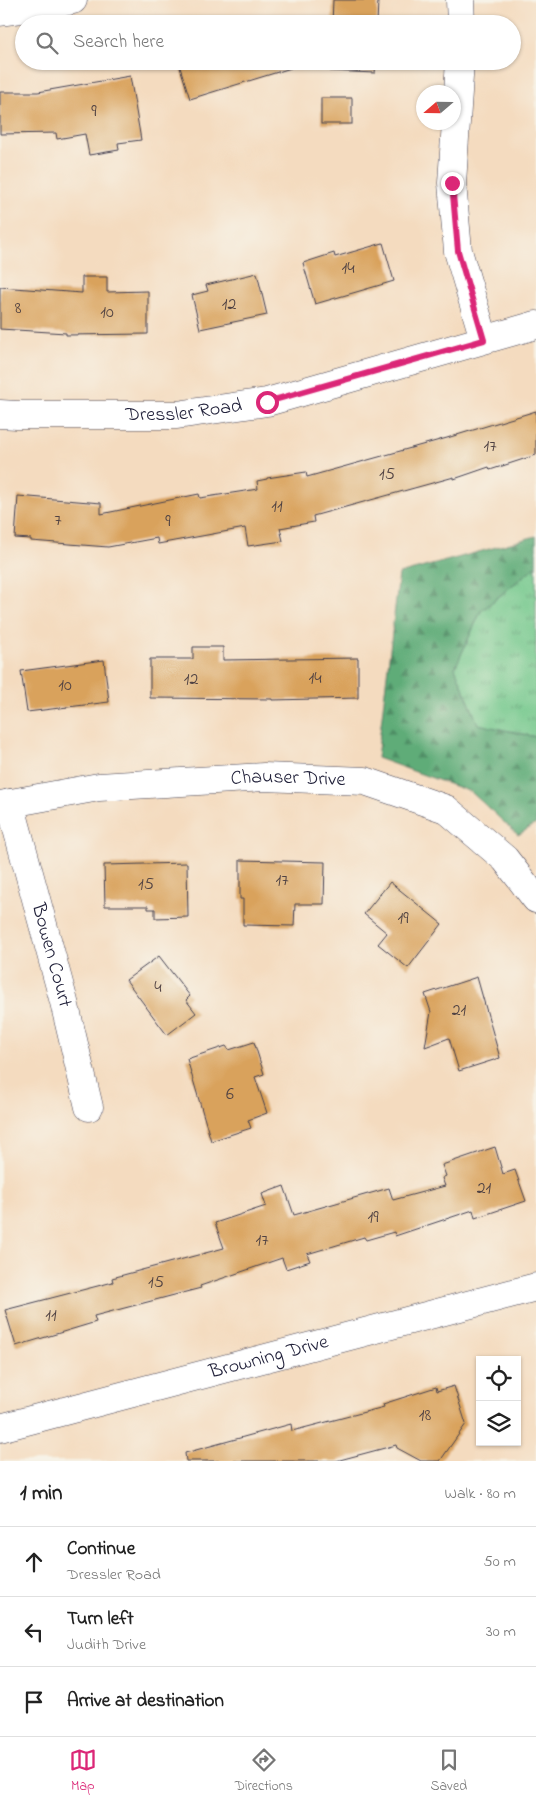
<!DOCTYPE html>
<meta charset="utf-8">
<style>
:root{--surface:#fff;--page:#f2f2f2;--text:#222;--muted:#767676;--line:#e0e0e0;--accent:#db2777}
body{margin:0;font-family:"Indie Flower",sans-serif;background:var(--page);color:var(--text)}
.controls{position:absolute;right:15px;bottom:15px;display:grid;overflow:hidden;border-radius:0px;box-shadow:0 1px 4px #0004}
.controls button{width:45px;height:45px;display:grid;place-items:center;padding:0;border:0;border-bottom:1px solid var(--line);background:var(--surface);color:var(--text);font:25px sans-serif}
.compass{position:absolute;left:416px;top:85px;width:45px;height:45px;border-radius:50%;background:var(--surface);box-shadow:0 1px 4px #0004;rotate:250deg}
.stop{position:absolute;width:15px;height:15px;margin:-11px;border:4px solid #db2777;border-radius:50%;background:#fff}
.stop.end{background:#db2777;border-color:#fff;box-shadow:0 1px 5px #0008}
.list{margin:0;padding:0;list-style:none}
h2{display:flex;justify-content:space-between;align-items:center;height:65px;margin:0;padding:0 20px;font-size:21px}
h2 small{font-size:16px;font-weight:400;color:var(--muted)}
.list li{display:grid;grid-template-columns:32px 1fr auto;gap:15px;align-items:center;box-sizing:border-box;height:70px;padding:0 20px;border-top:1px solid var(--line)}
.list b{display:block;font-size:19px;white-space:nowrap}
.list p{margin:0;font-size:16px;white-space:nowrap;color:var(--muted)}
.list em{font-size:16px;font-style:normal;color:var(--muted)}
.icon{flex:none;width:28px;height:28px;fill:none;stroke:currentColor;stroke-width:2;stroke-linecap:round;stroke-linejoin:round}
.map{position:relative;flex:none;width:536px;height:1461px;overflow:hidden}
.search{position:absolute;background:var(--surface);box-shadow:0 1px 4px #0004;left:15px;right:15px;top:15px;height:55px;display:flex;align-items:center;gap:12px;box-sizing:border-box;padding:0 18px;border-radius:28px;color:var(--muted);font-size:19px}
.sheet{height:275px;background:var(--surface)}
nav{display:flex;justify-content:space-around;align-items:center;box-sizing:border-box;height:70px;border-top:1px solid var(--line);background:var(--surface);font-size:14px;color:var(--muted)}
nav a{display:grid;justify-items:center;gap:2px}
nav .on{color:var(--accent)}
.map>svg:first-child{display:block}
</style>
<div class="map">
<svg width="536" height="1461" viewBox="0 0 536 1461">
<defs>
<pattern id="grass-tufts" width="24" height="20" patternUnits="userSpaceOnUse" patternTransform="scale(1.25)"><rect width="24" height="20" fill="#73c88c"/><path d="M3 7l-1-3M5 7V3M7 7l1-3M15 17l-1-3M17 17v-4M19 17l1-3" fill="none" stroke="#5ea274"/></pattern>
<pattern id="forest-firs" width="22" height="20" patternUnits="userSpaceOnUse" patternTransform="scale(1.25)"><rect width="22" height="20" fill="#5eac78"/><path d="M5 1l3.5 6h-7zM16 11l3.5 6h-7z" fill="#4d8c64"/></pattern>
</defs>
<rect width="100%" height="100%" fill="#f7f3e8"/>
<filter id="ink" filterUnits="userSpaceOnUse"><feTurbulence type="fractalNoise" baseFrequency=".02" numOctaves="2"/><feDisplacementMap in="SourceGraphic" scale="10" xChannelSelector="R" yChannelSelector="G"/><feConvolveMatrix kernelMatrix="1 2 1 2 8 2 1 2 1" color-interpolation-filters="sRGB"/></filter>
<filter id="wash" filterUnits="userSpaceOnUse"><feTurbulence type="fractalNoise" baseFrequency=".0096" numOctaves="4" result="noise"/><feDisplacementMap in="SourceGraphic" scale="20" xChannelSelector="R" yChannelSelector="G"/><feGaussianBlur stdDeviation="1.12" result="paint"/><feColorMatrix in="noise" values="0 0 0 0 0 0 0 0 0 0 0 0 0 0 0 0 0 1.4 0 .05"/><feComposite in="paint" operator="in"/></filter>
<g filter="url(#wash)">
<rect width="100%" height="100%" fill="#f4dbbf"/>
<polygon fill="url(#grass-tufts)" stroke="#4a7564" points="536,566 536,737 478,724 455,668 481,611"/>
<polygon fill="url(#forest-firs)" stroke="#40675a" points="536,536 536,566 481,611 455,668 478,724 536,737 536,824 518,835 471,792 377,758 399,574"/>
<g id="blocks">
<g fill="#d9a25c">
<polygon points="333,0 378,0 377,24 332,24"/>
<polygon points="178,61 290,61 291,68 190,99"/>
<polygon points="331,61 376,61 375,73 330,71"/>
<polygon points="130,76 141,140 118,143 119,150 89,155 85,134 57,139 56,133 0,134 0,92 38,92"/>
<rect x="321" y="98" width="31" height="26"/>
<polygon points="383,243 394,281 315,304 303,263 334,253 335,257"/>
<polygon points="257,273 267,315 200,329 192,295 208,291 206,285"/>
<polygon points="82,277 107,277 107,292 148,291 148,334 66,335 66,333 0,329 0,287 82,293"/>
<polygon points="536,411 536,455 490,470 489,467 454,479 454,477 313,516 314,522 280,528 283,541 248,546 245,528 158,544 157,538 108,547 31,541 31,539 15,538 18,496 101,503 101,514 199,494 200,498 258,489 257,481 267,479 267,478 306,472 307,477 447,438"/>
<polygon points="193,647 223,647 223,660 358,658 358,698 272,700 272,699 150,698 150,659 193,659"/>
<polygon points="104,660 109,702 27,712 21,671"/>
<polygon points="240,860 325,862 324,904 295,904 294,926 243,925 243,899 240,899"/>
<polygon points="187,863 188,917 155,918 155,909 148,909 148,906 105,906 104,865"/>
<polygon points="390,882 442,924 408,968 378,944 387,933 364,914"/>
<polygon points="159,956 190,996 186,1000 196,1013 167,1035 126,980"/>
<polygon points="477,977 500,1058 459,1071 449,1038 425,1047 431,1012 425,994"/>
<polygon points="254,1042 264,1074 255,1077 267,1113 248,1120 251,1128 211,1141 187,1059 226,1046 229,1050"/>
<polygon points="495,1147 503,1174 515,1170 526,1201 475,1218 473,1210 395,1236 394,1232 366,1240 364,1237 307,1254 310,1261 286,1269 282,1258 200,1286 201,1288 94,1316 96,1322 16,1346 5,1310 113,1282 112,1278 224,1248 215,1223 266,1206 262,1194 284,1186 294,1215 389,1188 393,1200 445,1186 442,1178 446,1176 442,1165"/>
<polygon points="454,1386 466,1424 440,1461 421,1461 397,1448 396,1445 336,1461 186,1461 185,1453 291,1424 292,1431 384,1407 383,1404 436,1387 437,1391"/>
</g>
</g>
</g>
<g filter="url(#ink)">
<use href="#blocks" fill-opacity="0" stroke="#423e4f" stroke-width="1"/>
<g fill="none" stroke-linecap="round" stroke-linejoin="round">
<defs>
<g id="minor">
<polyline points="460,0 461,24"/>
<polyline points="0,12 52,5 73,0"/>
<polyline points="460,61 452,183 458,251 484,339"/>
<path id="s1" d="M0,414L17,415H177L267,402L536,325"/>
<path id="s2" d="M10,803L64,1002L89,1107"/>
<path id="s3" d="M0,805L99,787L264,777L365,781L446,809L505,859L536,899"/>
<path id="s4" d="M0,1428L536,1287"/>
</g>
</defs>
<use href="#minor" stroke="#423e4f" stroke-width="29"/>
<use href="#minor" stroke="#fff" stroke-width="28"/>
</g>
</g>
<g fill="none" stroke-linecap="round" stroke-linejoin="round" filter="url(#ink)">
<polyline stroke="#db2777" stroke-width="6" points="267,402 484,340 458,251 452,183"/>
</g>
<g text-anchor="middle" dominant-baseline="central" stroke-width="4.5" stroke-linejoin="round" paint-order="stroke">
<g font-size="18" fill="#504243">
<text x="94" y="112">9</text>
<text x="348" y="269">14</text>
<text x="229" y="305">12</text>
<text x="18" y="309">8</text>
<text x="107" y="313">10</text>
<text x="490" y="447">17</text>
<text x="387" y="475">15</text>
<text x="277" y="507">11</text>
<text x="58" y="521">7</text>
<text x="168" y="522">9</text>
<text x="315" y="679">14</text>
<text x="191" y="680">12</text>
<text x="65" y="686">10</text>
<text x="282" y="881">17</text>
<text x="146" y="885">15</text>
<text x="403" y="919">19</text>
<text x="158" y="988">4</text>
<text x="459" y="1011">21</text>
<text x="230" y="1095">6</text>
<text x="484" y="1189">21</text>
<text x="373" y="1218">19</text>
<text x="262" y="1241">17</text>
<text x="156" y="1283">15</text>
<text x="51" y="1316">11</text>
<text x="425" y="1416">18</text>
</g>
<g font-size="20" fill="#22223b" stroke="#f7f3e8">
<text stroke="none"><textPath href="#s1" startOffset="184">Dressler Road</textPath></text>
<text stroke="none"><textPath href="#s3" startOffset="290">Chauser Drive</textPath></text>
<text stroke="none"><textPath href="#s2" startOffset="158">Bowen Court</textPath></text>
<text stroke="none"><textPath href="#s4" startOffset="278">Browning Drive</textPath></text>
</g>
</g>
</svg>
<div class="controls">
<button><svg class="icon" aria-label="locate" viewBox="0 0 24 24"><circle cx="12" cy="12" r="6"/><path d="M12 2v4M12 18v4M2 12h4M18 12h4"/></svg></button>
<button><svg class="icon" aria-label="layers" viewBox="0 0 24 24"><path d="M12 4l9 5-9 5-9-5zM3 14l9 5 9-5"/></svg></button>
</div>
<svg class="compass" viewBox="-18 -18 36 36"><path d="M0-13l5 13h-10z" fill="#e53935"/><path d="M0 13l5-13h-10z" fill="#767676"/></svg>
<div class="stop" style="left:267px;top:402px"></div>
<div class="stop end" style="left:452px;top:183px"></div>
<div class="search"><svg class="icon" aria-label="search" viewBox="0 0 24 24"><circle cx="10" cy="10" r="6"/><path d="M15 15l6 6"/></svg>Search here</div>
</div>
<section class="sheet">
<h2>1 min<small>Walk · 80 m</small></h2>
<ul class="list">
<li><svg class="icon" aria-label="ahead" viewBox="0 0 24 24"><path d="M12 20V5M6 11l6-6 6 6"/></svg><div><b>Continue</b><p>Dressler Road</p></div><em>50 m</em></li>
<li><svg class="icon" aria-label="left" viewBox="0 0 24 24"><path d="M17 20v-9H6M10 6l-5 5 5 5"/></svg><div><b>Turn left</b><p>Judith Drive</p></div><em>30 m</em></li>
<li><svg class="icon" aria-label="arrive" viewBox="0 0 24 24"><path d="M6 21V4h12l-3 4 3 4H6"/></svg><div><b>Arrive at destination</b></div></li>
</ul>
</section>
<nav>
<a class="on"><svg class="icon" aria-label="map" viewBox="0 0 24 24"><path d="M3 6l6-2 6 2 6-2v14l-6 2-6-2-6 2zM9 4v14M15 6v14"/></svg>Map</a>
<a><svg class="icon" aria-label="directions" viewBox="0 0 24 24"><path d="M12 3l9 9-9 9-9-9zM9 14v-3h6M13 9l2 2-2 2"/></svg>Directions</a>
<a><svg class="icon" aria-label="saved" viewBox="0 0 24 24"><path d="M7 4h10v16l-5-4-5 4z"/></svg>Saved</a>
</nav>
